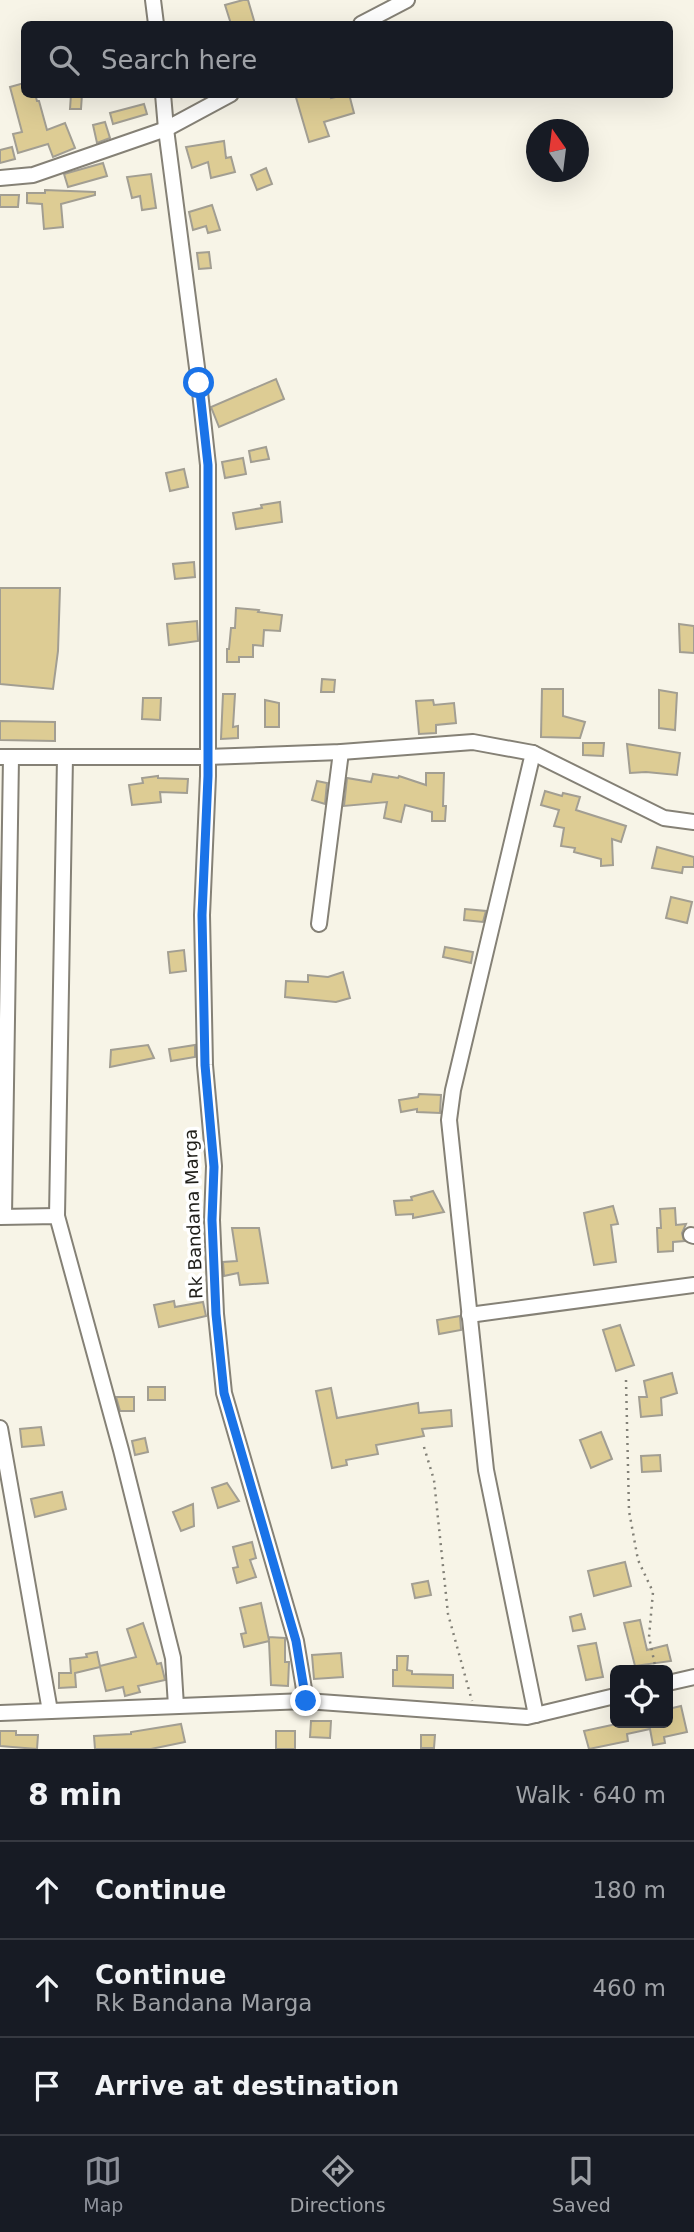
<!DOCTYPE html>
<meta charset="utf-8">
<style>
:root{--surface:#171b24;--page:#20242c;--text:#f1f3f6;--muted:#9ea1a6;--line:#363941;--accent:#8c9099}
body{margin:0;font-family:"DejaVu Sans",sans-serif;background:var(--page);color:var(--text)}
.controls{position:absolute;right:21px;bottom:21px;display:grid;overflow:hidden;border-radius:10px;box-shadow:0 7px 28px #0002}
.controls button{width:63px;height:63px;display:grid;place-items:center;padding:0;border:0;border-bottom:2px solid var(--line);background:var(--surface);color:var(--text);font:35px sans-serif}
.compass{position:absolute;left:526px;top:119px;width:63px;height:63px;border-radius:50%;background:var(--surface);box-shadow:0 7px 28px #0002;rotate:346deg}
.stop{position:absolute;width:21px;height:21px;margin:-16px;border:5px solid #1a73e8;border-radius:50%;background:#fff}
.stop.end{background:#1a73e8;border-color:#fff;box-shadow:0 2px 7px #0008}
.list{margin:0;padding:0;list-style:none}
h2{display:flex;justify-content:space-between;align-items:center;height:91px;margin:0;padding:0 28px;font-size:30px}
h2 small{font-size:23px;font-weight:400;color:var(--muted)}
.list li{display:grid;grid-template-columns:46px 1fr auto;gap:21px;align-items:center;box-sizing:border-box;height:98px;padding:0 28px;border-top:2px solid var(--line)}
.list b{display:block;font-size:26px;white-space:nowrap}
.list p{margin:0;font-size:23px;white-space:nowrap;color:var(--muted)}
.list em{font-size:23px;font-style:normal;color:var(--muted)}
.icon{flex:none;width:38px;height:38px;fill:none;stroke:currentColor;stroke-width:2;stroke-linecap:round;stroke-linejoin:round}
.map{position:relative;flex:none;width:694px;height:1749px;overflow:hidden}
.search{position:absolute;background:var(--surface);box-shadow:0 7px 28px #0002;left:21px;right:21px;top:21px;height:77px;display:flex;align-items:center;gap:18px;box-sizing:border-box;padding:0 24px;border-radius:10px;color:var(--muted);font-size:26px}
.sheet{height:385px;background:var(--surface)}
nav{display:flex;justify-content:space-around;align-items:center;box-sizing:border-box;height:98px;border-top:2px solid var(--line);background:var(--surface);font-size:19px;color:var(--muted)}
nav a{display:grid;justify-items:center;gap:4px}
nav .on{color:var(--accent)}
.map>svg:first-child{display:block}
</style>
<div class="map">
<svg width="694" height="1749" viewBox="0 0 694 1749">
<rect width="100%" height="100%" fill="#f7f4e7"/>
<g fill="#ddcc94" stroke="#a29e92" stroke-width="2">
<polygon points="243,0 248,0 255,24 231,24 225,5"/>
<polygon points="24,83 24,94 35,94 37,101 39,101 47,130 65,123 75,148 53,157 48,144 18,153 13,134 22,132 10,87"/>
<polygon points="71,94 82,94 81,109 70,109"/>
<polygon points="295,94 329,94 331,98 349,94 354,113 324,122 329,136 309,142"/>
<polygon points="144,104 147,114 113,124 110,113"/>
<polygon points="105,122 110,138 97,143 93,125"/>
<polygon points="224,141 226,158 231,157 235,172 211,178 208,162 192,168 186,147"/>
<polygon points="12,147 15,159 0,163 0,150"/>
<polygon points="103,163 107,176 68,187 64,174"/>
<polygon points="266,168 272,184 257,190 251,175"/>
<polygon points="151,174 156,208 142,210 140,196 132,198 127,177"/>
<polygon points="45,190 95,192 95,195 61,204 63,227 44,229 42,204 27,203 27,193 45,193"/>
<polygon points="0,195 19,195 18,207 0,207"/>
<polygon points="212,205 220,230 208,233 206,226 193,230 189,212"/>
<polygon points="209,252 211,268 199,269 197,253"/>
<polygon points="276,379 284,399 219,427 211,407"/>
<polygon points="266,447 269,459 251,462 249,451"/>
<polygon points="243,458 246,474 225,478 222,462"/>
<polygon points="184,469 188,487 170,491 166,473"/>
<polygon points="280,502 282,522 236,529 233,513 262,508 261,505"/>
<polygon points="194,562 195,577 175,579 173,564"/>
<polygon points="0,588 60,588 58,651 53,689 0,684"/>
<polygon points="236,608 259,610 258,612 282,615 280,631 264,630 263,646 253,645 253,657 239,657 239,662 227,662 227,649 229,649 231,628 235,628"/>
<polygon points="197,621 198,641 169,645 167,624"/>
<polygon points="679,624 694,626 694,653 680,652"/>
<polygon points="322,679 335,680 334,692 321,692"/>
<polygon points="542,689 563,689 563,716 585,722 580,738 541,737"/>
<polygon points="659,690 677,693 675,730 659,728"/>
<polygon points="223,694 235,694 233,727 238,726 238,738 221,739"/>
<polygon points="143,698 161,698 160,720 142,719"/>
<polygon points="265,700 279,703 279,727 265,727"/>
<polygon points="433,700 434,705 454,703 456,723 436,725 436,733 419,734 416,701"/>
<polygon points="0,721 55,722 55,741 0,740"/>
<polygon points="583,743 604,743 603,756 583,755"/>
<polygon points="627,744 680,753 677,775 646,772 630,773"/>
<polygon points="426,773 444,773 443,806 446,806 445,821 432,821 432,812 405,805 401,822 384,818 387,802 344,806 347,778 371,782 373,774 398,778 399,776 426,785"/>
<polygon points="158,776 158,778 188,779 187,793 160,792 161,802 132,805 129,785 143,783 142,778"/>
<polygon points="317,781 327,783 325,804 312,800"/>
<polygon points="545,791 562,796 563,793 580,797 576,810 626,826 621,842 612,839 613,865 601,866 601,859 574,852 575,848 561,846 564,828 554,826 559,810 541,805"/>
<polygon points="657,847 694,857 694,867 683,867 682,873 652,868"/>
<polygon points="671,897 692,902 687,923 666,918"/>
<polygon points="465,909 486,911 483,922 464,920"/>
<polygon points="445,947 473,952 471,963 443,957"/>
<polygon points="184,950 186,971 170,973 168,952"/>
<polygon points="343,972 350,998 336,1002 285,997 286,981 308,982 308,975 328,977"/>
<polygon points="148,1045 154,1058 110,1067 111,1050"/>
<polygon points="195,1045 195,1057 171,1061 169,1049"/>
<polygon points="419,1094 441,1095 440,1113 417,1112 417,1109 401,1112 399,1100 418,1097"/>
<polygon points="433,1191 444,1212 413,1218 413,1214 396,1215 394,1201 412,1200 411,1197"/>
<polygon points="613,1206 618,1224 611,1225 616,1262 594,1265 584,1213"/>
<polygon points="675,1208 676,1225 686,1224 682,1233 684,1241 673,1242 673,1251 658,1252 657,1228 661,1228 660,1209"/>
<polygon points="232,1228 259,1228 268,1283 240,1285 238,1273 224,1276 223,1262 237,1261"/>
<polygon points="174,1301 175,1307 203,1302 206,1316 159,1327 154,1305"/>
<polygon points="460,1316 461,1330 439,1334 437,1320"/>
<polygon points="620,1325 634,1365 616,1371 603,1330"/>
<polygon points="672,1373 677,1393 661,1398 662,1415 641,1417 639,1397 647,1397 644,1381"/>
<rect x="148" y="1387" width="17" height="13"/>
<polygon points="331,1388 337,1418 418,1403 419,1413 451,1410 452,1426 422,1429 424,1436 376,1445 378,1454 346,1460 347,1465 332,1468 316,1391"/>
<polygon points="116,1397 134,1397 134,1411 120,1411"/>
<polygon points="41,1427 44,1445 22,1447 20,1429"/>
<polygon points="601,1432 612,1459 591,1468 580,1440"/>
<polygon points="145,1438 148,1452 135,1455 132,1441"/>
<polygon points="660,1455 661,1471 642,1472 641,1456"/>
<polygon points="227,1483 239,1501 218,1508 212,1488"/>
<polygon points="62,1492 66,1509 35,1517 31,1499"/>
<polygon points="193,1504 194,1526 181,1531 173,1512"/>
<polygon points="252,1542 256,1558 250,1560 256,1577 237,1583 233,1568 238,1567 233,1547"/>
<polygon points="625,1562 631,1586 594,1596 588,1571"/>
<polygon points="428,1581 431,1595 415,1598 412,1584"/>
<polygon points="261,1603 269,1640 269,1637 285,1638 285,1662 289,1662 288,1686 271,1685 269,1641 244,1647 241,1634 246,1633 240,1608"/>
<polygon points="581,1614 585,1629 573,1631 570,1617"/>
<polygon points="640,1620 647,1650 667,1645 671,1661 635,1666 624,1623"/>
<polygon points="143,1623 157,1664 161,1663 165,1680 138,1686 140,1692 125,1696 123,1687 106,1691 100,1667 75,1673 76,1687 59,1688 59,1673 71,1673 70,1659 87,1657 86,1654 97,1652 100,1666 136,1657 127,1629"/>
<polygon points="596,1643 603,1677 586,1680 578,1646"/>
<polygon points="341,1653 343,1677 314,1679 312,1655"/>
<polygon points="397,1656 408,1656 407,1670 412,1671 412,1674 453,1675 453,1688 393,1686 393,1670 397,1670"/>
<polygon points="681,1706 687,1732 664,1737 665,1743 653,1745 650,1729 627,1734 628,1741 589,1749 584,1731 621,1723 668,1723 668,1709"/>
<polygon points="311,1721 331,1721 330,1738 310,1737"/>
<polygon points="181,1724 185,1742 151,1749 95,1749 94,1736 131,1734 131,1732"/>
<polygon points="0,1731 16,1731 16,1735 38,1735 37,1749 0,1746"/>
<rect x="276" y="1731" width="19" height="18"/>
<polygon points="421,1735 435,1735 434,1748 421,1748"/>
</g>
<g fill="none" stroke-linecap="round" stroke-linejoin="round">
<defs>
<g id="minor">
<polyline points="153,0 156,24"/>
<polyline points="361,24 407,0"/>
<polyline points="163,94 166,129 231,94"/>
<polyline points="0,178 33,175 166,129 199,383 208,465 208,776 202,915 205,1065 214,1166 212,1220 216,1314 224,1393 296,1641 306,1701"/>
<polyline points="533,753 453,1090 449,1120 486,1470 536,1715"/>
<polyline points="0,757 207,757 341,752 473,742 533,753 664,818 694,822"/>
<polyline points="319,924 341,752"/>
<polyline points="4,1216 11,757"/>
<polyline points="57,1216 65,757"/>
<polyline points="0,1217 57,1216 121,1450 173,1658 176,1706"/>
<polyline points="691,1235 694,1236"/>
<polyline points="469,1315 694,1285"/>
<polyline points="0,1428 50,1711"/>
<polyline points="668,1683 694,1677"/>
<polyline points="0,1713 306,1701 527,1717 615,1696"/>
</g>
</defs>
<use href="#minor" stroke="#858176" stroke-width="18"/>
<g stroke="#828077" stroke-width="2.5" stroke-dasharray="2 5" stroke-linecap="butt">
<polyline points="626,1380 629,1511 638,1560 653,1592 649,1637 656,1670"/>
<polyline points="424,1447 434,1480 448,1614 472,1701"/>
</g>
<use href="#minor" stroke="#fff" stroke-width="14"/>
</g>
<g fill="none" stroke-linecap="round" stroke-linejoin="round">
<polyline stroke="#1a73e8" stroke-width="9" points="199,383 208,465 208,776 202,915 205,1065 214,1167 212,1220 216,1314 224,1393 296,1641 306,1701"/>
</g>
<g text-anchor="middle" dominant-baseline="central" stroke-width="7" stroke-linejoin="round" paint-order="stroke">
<g font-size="18" fill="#1f1e19" stroke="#fff">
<text transform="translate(193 1214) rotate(-92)">Rk Bandana Marga</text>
</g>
</g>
</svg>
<div class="controls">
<button><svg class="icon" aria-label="locate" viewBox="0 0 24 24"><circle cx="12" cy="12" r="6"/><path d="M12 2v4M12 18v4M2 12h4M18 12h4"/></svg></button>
</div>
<svg class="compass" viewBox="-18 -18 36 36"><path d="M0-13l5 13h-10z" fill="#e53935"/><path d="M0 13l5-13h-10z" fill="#9ea1a6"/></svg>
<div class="stop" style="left:199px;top:383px"></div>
<div class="stop end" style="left:306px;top:1701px"></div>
<div class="search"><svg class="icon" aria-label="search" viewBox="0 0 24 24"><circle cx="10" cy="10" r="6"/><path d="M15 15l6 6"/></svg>Search here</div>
</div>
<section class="sheet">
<h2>8 min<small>Walk · 640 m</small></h2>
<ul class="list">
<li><svg class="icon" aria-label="ahead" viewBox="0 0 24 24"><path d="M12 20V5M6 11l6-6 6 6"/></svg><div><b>Continue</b></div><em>180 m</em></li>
<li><svg class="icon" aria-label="ahead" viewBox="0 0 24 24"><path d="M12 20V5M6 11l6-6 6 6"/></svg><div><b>Continue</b><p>Rk Bandana Marga</p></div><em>460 m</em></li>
<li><svg class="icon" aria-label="arrive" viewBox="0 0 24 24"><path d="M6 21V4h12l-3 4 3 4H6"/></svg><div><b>Arrive at destination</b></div></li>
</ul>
</section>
<nav>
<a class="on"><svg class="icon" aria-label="map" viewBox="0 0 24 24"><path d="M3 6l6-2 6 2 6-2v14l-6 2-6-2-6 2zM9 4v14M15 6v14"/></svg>Map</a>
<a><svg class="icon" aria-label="directions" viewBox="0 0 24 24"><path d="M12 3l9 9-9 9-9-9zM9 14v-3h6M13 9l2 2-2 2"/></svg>Directions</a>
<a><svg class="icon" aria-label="saved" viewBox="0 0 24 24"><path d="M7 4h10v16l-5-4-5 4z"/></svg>Saved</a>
</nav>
